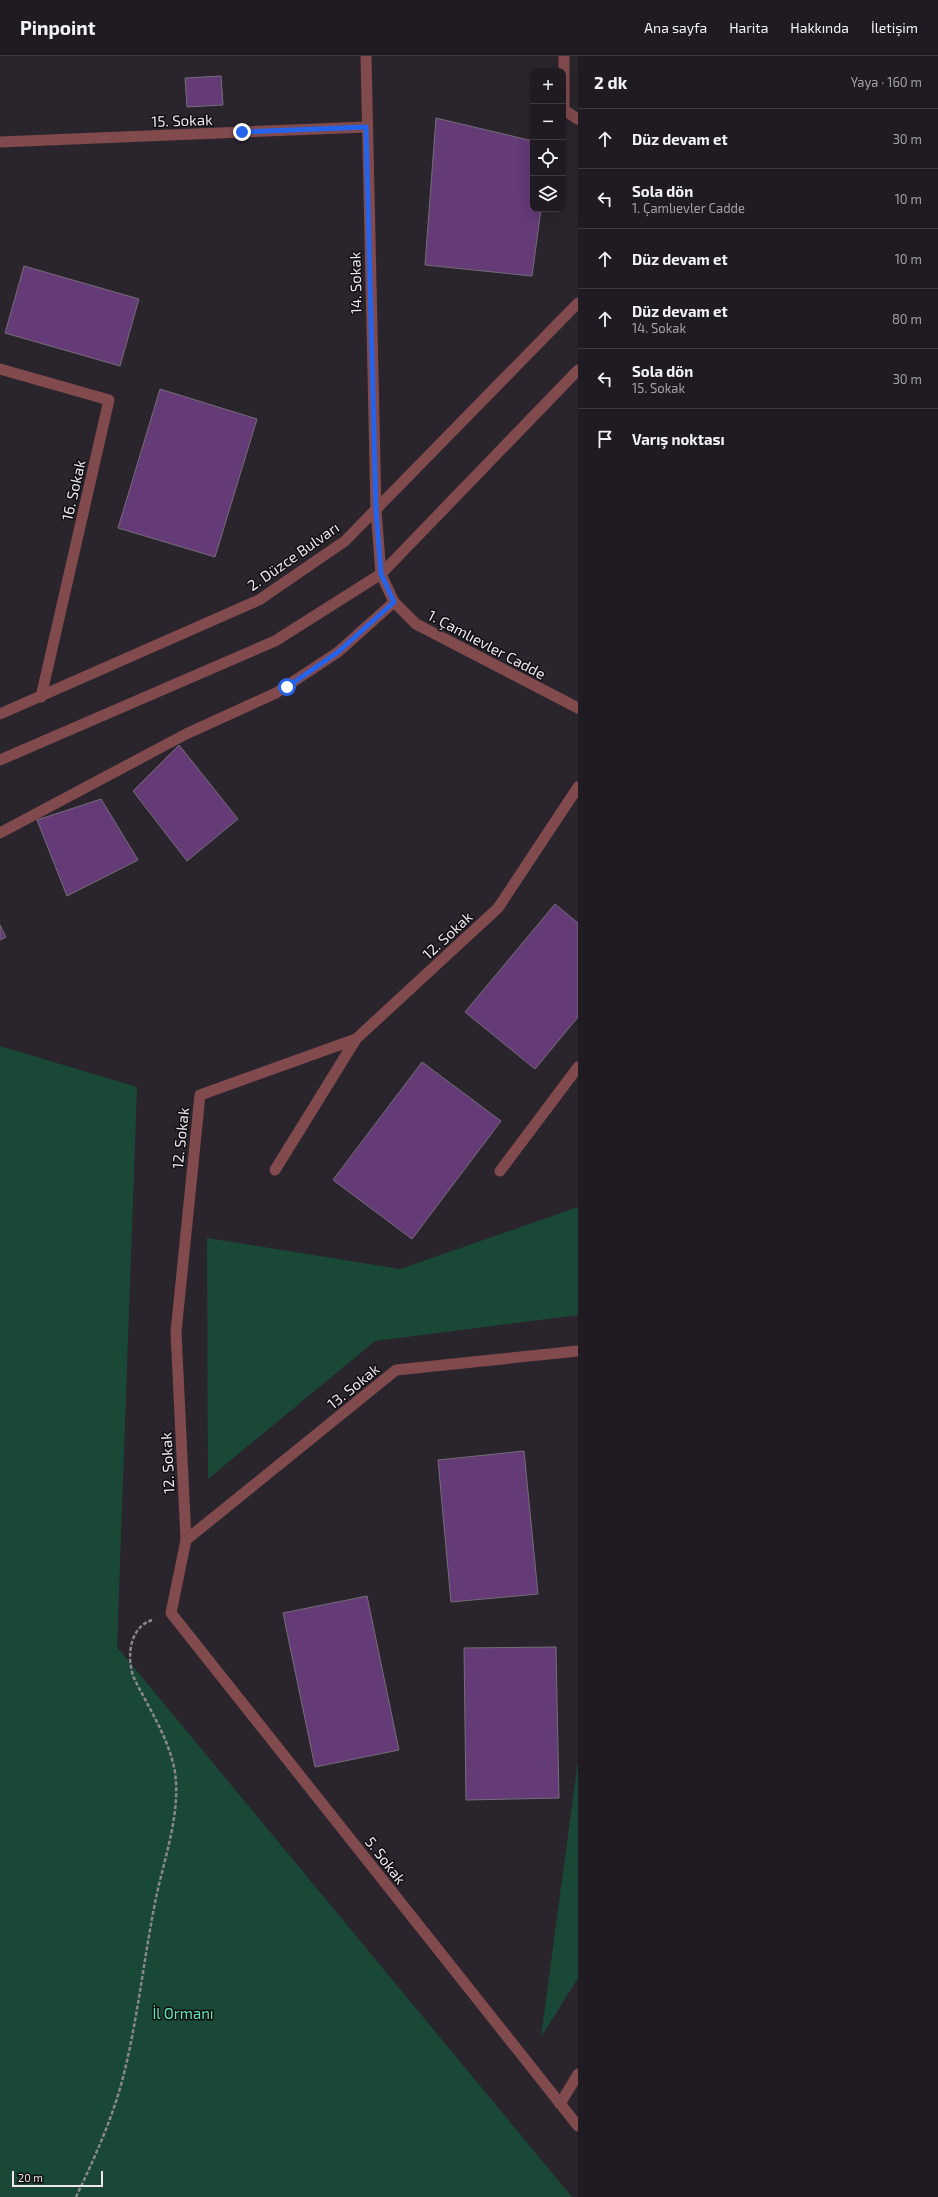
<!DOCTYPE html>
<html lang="tr">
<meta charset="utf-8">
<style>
:root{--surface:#201b22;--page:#2d282f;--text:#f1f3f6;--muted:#a2a1a5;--line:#3d3940}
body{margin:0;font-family:"Exo 2",sans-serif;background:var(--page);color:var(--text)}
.controls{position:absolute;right:12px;top:12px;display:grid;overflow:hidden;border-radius:8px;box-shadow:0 4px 16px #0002}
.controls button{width:36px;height:36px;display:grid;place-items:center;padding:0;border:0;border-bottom:1px solid var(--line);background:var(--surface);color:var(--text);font:20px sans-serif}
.scale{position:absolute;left:12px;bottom:10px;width:91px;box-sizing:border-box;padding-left:4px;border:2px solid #ece8ee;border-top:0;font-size:11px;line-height:14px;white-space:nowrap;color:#ece8ee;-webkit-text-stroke:3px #110e12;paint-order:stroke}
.stop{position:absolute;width:12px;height:12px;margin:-9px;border:3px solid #2563eb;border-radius:50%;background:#fff}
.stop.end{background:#2563eb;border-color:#fff;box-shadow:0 1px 4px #0008}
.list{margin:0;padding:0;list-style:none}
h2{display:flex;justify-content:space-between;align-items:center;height:52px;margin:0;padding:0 16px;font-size:17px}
h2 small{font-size:13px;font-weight:400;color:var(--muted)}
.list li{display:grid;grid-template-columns:26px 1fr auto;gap:12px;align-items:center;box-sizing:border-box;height:60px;padding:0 16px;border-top:1px solid var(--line)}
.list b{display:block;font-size:15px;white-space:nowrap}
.list p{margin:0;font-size:13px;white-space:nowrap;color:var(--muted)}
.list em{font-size:13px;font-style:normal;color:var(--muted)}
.icon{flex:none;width:22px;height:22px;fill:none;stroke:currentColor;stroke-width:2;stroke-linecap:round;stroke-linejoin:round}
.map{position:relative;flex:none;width:578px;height:2141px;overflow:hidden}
header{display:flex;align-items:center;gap:24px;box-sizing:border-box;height:56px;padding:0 20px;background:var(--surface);border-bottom:1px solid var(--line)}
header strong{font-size:19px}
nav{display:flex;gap:22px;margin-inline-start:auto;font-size:14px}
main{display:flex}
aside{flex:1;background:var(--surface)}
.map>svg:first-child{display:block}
</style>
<header>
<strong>Pinpoint</strong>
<nav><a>Ana sayfa</a><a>Harita</a><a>Hakkında</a><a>İletişim</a></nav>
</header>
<main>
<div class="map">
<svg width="578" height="2141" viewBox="0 0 578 2141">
<rect width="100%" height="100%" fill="#2a242d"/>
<g fill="#194936">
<polygon points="0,990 137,1031 117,1591 572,2141 0,2141"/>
<polygon points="578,1151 578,1259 375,1285 208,1423 207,1182 400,1213"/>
<polygon points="578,1705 578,1922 541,1981"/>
</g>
<g fill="#643a77" stroke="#756e78">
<polygon points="221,20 223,49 187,51 185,22"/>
<polygon points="436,62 533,85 533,153 541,153 532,220 425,209"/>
<polygon points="24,210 139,243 120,310 5,277"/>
<polygon points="160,333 257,363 215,501 118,472"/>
<polygon points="179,689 238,763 187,805 133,735"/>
<polygon points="101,743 138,804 67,840 37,764"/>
<polygon points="555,848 578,867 578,961 535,1013 465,956"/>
<polygon points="0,869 6,881 0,884"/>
<polygon points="422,1006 501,1065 412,1183 333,1124"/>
<polygon points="524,1395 538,1538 451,1546 438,1404"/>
<polygon points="367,1540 399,1694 315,1711 283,1557"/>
<polygon points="556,1591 559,1742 466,1744 464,1592"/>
</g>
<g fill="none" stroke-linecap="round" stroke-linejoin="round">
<path stroke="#8b868d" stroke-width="2.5" stroke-dasharray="4 2" stroke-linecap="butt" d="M76,2141C93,2105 110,2068 121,2029C137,1970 143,1907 155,1847C163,1805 181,1760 175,1716C169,1682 148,1651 133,1620C127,1600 129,1572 152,1564"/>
<g stroke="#814a4d" stroke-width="11">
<polyline points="366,0 376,454 381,518 394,546 416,568 578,652"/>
<polyline points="564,0 564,54 578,63"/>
<polyline points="0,86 366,71"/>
<polyline points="0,313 109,344 41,641"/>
<polyline points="578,731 498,852 356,983 200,1039 176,1276 186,1484 171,1557 578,2070"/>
<polyline points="0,777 186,678 276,637 338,596 394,546"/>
<polyline points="275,1114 356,983"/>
<polyline points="500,1115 578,1011"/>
<polyline points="186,1484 396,1314 578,1295"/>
<polyline points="560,2048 578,2018"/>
</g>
<g stroke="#814a4d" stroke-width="11">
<polyline points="0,658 259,544 345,485 578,247"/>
<polyline points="0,704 275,585 381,518 578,314"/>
</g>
</g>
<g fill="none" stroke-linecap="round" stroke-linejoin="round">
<polyline stroke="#2563eb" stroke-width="5" points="242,76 366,71 376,454 381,518 394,546 338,596 287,631"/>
</g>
<g text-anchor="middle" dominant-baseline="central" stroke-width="3" stroke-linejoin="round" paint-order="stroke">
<g font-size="15" fill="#ece8ee" stroke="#110e12">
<text transform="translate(182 64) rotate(-2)">15. Sokak</text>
<text transform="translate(355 227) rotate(-91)">14. Sokak</text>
<text transform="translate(73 434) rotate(-77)">16. Sokak</text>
<text transform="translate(293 500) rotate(-35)">2. Düzce Bulvarı</text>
<text transform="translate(487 588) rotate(28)">1. Çamlıevler Cadde</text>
<text transform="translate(447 879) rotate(-43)">12. Sokak</text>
<text transform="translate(180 1082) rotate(-84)">12. Sokak</text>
<text transform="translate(353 1330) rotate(-39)">13. Sokak</text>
<text transform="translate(167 1407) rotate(-93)">12. Sokak</text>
<text transform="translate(386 1804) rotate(52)">5. Sokak</text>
</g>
<g font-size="15" fill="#61e5b1" stroke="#110e12">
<text x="183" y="1957">İl Ormanı</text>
</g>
</g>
</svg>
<div class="controls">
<button>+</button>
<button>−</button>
<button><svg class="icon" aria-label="locate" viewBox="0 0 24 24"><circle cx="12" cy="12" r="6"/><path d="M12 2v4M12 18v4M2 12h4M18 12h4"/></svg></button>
<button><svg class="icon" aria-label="layers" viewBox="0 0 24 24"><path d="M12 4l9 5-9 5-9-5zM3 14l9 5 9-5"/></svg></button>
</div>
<div class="scale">20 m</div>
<div class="stop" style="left:287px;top:631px"></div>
<div class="stop end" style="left:242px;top:76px"></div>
</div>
<aside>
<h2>2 dk<small>Yaya · 160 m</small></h2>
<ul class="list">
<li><svg class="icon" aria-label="ahead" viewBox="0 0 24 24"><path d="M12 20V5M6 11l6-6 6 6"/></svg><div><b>Düz devam et</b></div><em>30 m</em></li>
<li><svg class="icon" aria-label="left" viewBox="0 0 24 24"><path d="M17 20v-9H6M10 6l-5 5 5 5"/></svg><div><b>Sola dön</b><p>1. Çamlıevler Cadde</p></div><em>10 m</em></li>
<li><svg class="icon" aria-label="ahead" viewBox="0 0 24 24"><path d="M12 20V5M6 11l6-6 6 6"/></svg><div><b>Düz devam et</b></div><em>10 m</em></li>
<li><svg class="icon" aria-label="ahead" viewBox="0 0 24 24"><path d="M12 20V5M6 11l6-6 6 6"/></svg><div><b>Düz devam et</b><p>14. Sokak</p></div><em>80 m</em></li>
<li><svg class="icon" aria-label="left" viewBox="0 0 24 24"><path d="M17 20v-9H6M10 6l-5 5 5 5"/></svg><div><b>Sola dön</b><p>15. Sokak</p></div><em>30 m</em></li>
<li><svg class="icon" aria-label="arrive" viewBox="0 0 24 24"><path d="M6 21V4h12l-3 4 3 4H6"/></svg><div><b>Varış noktası</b></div></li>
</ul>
</aside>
</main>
